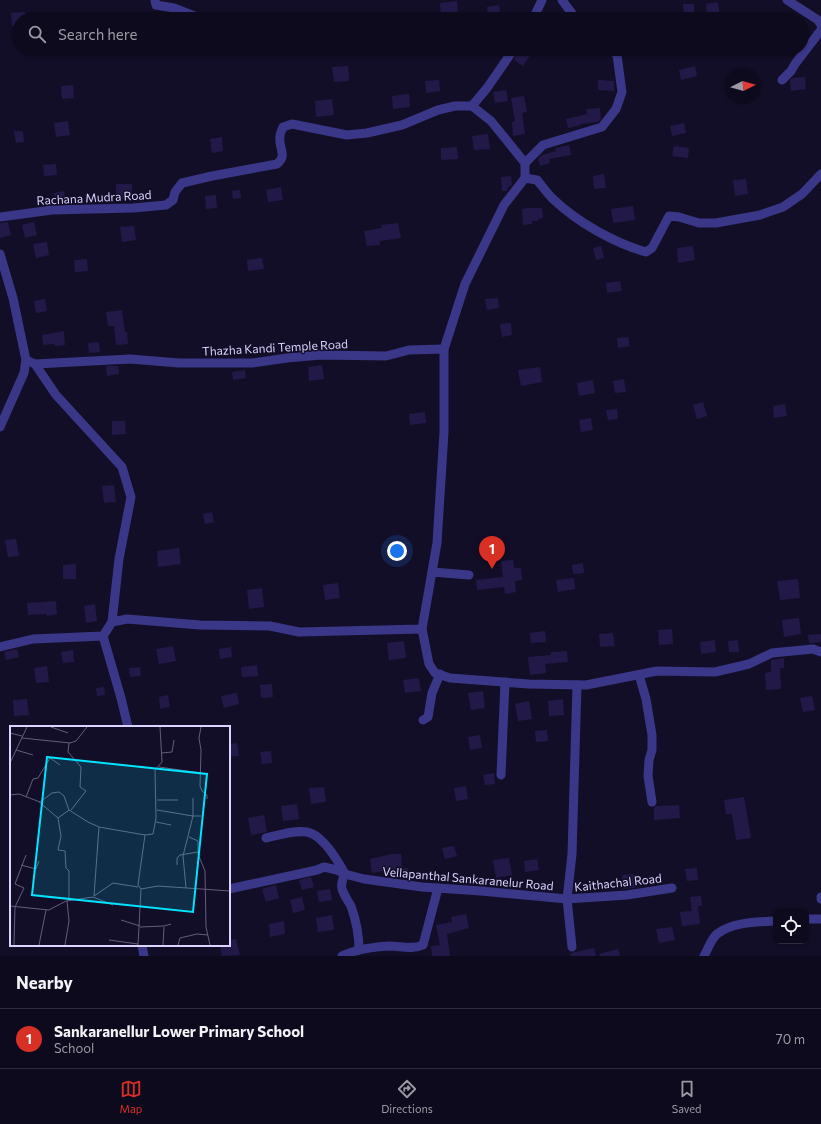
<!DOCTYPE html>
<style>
:root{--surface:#0e0a1d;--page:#171326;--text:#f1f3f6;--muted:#9b9aa4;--line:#2e2b3b;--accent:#d93025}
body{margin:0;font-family:Commissioner,sans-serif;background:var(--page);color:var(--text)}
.controls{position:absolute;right:12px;bottom:12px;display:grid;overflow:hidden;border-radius:8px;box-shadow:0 1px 3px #0004}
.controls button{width:36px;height:36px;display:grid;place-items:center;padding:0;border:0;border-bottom:1px solid var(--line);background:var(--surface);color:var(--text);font:20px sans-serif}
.compass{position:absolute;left:725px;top:68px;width:36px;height:36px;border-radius:50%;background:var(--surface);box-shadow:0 1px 3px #0004;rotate:84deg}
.you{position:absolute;left:397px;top:551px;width:14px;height:14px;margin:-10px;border:3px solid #fff;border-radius:50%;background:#1a73e8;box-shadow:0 0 0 6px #1a73e833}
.badge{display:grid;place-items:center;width:26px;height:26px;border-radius:50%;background:var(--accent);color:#fff;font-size:13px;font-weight:700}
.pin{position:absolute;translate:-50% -33px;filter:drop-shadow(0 1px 2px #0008)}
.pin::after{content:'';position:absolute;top:21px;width:14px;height:12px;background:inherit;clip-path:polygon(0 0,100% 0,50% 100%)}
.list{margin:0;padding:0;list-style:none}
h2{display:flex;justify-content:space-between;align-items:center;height:52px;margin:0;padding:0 16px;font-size:17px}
h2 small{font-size:13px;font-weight:400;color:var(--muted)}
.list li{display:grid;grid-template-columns:26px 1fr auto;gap:12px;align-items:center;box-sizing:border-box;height:60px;padding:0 16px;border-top:1px solid var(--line)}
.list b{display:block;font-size:15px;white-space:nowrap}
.list p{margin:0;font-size:13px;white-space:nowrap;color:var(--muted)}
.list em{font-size:13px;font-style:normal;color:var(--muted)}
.icon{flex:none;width:22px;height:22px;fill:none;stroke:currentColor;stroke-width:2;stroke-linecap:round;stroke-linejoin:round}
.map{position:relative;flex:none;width:821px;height:956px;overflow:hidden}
.search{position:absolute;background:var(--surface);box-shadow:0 1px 3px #0004;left:12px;right:12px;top:12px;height:44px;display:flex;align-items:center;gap:10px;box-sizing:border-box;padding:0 14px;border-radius:22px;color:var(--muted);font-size:15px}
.sheet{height:112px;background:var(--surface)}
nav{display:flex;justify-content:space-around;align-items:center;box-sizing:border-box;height:56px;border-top:1px solid var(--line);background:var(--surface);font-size:11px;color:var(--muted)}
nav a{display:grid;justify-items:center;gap:2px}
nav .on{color:var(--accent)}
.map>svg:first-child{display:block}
</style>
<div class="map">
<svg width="821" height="956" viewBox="0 0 821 956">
<rect width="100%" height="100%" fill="#130e27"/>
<g fill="#231949">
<polygon points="457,1 458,14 441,16 440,3"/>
<polygon points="718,2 720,16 707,18 706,4"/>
<polygon points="683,4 694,4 694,18 684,18"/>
<polygon points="499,5 501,18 489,19 487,7"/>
<polygon points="25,12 25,19 19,19 19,26 12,26 11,13"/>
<polygon points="520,49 523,49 531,54 523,66 514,60"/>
<polygon points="348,66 349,81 334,82 332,67"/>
<polygon points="695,66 697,76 681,80 679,70"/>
<polygon points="805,77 806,89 791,91 790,80 793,78"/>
<polygon points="439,80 440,91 426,93 425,81"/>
<polygon points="598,80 614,81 614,91 598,90"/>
<polygon points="73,85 74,98 62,99 61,86"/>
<polygon points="506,90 508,101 495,103 493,92"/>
<polygon points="409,94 410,107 393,109 392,96"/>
<polygon points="524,96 527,112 522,113 525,134 513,136 512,122 515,121 511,98"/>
<polygon points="332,99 334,115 316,117 315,101"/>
<polygon points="600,108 601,119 598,122 581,124 581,125 568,128 566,119 587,114 586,109"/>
<polygon points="68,121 70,135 56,137 54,123"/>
<polygon points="684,123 686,133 672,136 670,126"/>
<polygon points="14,131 23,131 24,142 16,143"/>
<polygon points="488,134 490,149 474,150 472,136"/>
<polygon points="222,137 223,151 212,153 210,139"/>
<polygon points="569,145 571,155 549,159 550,163 540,166 538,159 542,155 556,151 555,148"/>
<polygon points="674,146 689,148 688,158 672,156"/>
<polygon points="457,147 458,159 441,160 441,148"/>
<polygon points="56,164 57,175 44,176 43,165"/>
<polygon points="604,174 606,188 594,189 593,176"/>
<polygon points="511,176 512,185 508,187 507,191 502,191 501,177"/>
<polygon points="746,179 748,194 735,196 733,180"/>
<rect x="116" y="184" width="16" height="15"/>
<polygon points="281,187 283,200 268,202 266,190"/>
<polygon points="240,190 241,198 233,199 232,191"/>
<polygon points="64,191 66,204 55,204 54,193"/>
<polygon points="216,195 217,208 206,209 205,196"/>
<polygon points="633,206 635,220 613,223 611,209"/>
<polygon points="529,208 542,208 543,218 538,219 538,221 532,221 532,224 523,225 522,209"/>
<polygon points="8,222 11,235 0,238 0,223"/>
<polygon points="34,222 37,235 25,238 22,225"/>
<polygon points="398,223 401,238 380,241 380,245 367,246 364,231 382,228 381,225"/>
<polygon points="134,226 136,240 122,242 120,227"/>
<polygon points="47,242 49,255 36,258 33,244"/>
<polygon points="601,246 604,258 596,260 593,248"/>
<polygon points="693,246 695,260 678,263 677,248"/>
<polygon points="262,258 264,269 248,271 247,260"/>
<polygon points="87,259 88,271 75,272 74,260"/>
<polygon points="620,281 622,291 607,293 606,283"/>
<polygon points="498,298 499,308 487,310 485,299"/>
<polygon points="45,299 47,311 36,313 34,301"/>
<polygon points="122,310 125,332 127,332 128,344 116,345 114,326 108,326 106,312"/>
<polygon points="511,323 512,335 502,337 500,324"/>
<polygon points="64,331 65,345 55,346 54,344 43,345 42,335"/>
<polygon points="628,337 630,346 618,348 617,338"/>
<polygon points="99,342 100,352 89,353 88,343"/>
<polygon points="322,365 324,379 309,381 308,367"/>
<polygon points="106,366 118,366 119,374 107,376"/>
<polygon points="540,367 542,382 521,386 518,370"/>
<polygon points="245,370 246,378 233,380 232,372"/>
<polygon points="624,379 626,392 615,393 613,381"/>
<polygon points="593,380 595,393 579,396 577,383"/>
<polygon points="703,402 707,416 697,419 693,405"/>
<polygon points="785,404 787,416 774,418 773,406"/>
<polygon points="617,409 618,419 608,420 606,410"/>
<polygon points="425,412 426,423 410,425 409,414"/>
<polygon points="591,418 593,430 581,432 579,420"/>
<polygon points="112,421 125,421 126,434 112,435"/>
<polygon points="114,485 116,502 104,503 102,486"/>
<polygon points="212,512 214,522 205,524 203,514"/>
<polygon points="16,539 19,556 8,557 5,540"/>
<polygon points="179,548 181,564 158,567 157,551"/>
<polygon points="513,560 514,568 521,568 522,580 515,581 516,592 505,594 504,587 477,590 476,580 503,577 501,561"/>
<polygon points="583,563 584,573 573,574 572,565"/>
<polygon points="76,564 76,579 63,579 63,565"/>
<polygon points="574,578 575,589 558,592 556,580"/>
<polygon points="798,579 800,598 780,600 777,581"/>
<polygon points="338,583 340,598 325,600 323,585"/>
<polygon points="262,588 264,607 249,609 247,590"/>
<polygon points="56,601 57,614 47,616 47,614 28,615 27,603"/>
<polygon points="95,604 97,621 86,623 84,606"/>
<polygon points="799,618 801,634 784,637 782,620"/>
<polygon points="672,629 673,644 659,645 658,630"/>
<polygon points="545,631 546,642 531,643 530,633"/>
<polygon points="613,633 615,646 600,647 599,634"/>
<polygon points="821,634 821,642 809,643 808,635"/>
<polygon points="715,640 716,652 701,654 700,642"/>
<polygon points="738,640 739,652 729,652 728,641"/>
<polygon points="404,641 406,658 389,660 387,643"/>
<polygon points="173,646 176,661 159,664 156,649"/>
<polygon points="231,647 232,657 220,659 219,649"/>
<polygon points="17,649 19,657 6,660 4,652"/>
<polygon points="73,650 74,662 63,663 61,652"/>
<polygon points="567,651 568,662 545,664 546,673 530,675 528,657 551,655 551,652"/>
<polygon points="784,658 784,668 780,668 781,689 766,690 765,673 771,672 771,660"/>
<polygon points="257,665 258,676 242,677 241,667"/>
<polygon points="47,666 49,682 36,683 34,668"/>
<polygon points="140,667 141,676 130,677 129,668"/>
<polygon points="419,678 421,691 405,693 403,680"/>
<polygon points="272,684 273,697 261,698 260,685"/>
<polygon points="104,687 105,695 97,696 96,688"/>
<polygon points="483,691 485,708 471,710 468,693"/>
<polygon points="237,693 239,704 224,708 221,696"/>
<polygon points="168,695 170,707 160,709 159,697"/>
<polygon points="812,696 815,710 803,712 800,698"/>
<polygon points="27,699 29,715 14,716 13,700"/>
<polygon points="563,699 564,715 549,716 548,701"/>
<polygon points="529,701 532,719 518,721 515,704"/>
<polygon points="547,730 548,741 536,742 535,731"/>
<polygon points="480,735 482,748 470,750 468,737"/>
<polygon points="237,743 239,756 229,757 229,744"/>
<polygon points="271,751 272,763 262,764 260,752"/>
<polygon points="494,773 495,784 485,785 483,775"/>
<polygon points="466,786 468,799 456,801 454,788"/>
<polygon points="324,787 326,802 311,804 309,788"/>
<polygon points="744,797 751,838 736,840 732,814 726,814 724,800"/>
<polygon points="297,804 299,819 283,821 281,806"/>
<polygon points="679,805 680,818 654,820 654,808 656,806"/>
<polygon points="264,815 267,832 251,835 248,818"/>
<polygon points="454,846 457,856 445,859 442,848"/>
<polygon points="392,854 401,854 402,869 408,868 409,878 395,877 395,869 372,873 370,859"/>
<polygon points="509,858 512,875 496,878 493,860"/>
<polygon points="537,859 539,870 525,872 524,861"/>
<polygon points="697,868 698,880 687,881 685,869"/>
<polygon points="634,874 635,888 623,889 622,875"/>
<polygon points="311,877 314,887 302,890 299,880"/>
<polygon points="276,885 279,898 266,902 262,889"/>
<polygon points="330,889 332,900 319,902 317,891"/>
<polygon points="701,896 702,906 698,906 700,924 682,926 680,912 692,911 690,897"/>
<polygon points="302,897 305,910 293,913 290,900"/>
<polygon points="466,914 469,928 447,934 450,956 432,956 431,946 440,945 436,925 452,922 451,917"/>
<polygon points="332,915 334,930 318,932 316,918"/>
<polygon points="284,921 285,934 270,937 269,924"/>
<polygon points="672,927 675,940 659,943 656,929"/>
<polygon points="236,939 240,955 222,956 220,945 229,945 229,940"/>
<polygon points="594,948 596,956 571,956 571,953"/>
<polygon points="618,949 620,956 600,956 599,954"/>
</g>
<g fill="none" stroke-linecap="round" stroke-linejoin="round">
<g stroke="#3b3788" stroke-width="9">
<polyline points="155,0 156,5 174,8 202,19"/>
<polyline points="562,0 576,19"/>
<polyline points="787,0 818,20 821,25"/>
<polyline points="533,19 542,0"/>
<polyline points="514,49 487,88 472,106 491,121 525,163"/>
<polyline points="782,80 791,71 795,64 821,30"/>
<path d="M525,178L537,180C542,186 547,193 553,199C577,222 614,243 646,252L652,248L669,216L679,217L699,223H716L760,215L783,207L802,194L821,174"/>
<path d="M0,217L52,210L133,208L166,205L173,200L175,192L182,183L212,176L277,164C288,155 278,148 280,136C280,133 282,130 283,127L292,124L347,135L367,133L402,125L438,110L455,106H472"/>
<polyline points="0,254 13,298 26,360 24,373 0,427"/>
<polyline points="26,360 35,364 56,395 122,467 131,497 119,559 112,622"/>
<polyline points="35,364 130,359 179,363 252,363 287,358 321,355 386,356 409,350 444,349"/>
<polyline points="432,572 469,575"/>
<polyline points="422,629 429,664 435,673 450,678 529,684 586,685 657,671 715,672 749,664 772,653 813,649 821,652"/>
<polyline points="103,636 112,622 127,619 200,625 270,626 299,632 422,629 437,543 444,432 444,349 465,284 504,205 525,178 525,163 543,145 602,127 616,109 622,92 617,55 611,49"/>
<polyline points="0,647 33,639 103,636 121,698 128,727"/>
<polyline points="639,675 646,699 652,735 652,750 649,760 648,776 652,802"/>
<polyline points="423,720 428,717 432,693 440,674"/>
<polyline points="501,775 505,682"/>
<path d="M266,838C279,835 294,830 307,832C323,835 338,861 345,874C343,878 341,885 342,889C344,895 348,901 351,906C356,920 359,935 359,950"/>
<polyline points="229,889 317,870 324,867 337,870 345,874 364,879 422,887 481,891 567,899 572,854 577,685"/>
<polyline points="821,897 821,899"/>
<polyline points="806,919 821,919"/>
<polyline points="142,945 144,956"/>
<polyline points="572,947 567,899 627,895 672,888"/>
<path d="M342,956C356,949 373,947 389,946C401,946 412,950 423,945L438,888"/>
<path d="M704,956C708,949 711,939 717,934C732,922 757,922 776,921"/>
</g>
</g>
<g text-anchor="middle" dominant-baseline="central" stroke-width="3" stroke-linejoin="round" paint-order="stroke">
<g font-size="12" fill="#dad4ff" stroke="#130e27">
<text transform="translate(94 197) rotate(-3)">Rachana Mudra Road</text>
<text transform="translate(275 347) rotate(-3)">Thazha Kandi Temple Road</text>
<text transform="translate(468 878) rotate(5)">Vellapanthal Sankaranelur Road</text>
<text transform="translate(618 882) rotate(-6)">Kaithachal Road</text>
</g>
</g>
<g transform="translate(10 726)">
<rect width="220" height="220" fill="#130e27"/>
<path fill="none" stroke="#635d7d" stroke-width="1" d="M41,1L58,7M191,1L189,12L191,24L190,60L192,65L197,69V73M0,7L12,10M12,12L60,17L66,15L77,1M59,17L58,26L71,41L70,61L76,65L61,84M6,24L23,29M152,27L162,26L164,14M0,37L17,1M149,41L191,47M0,69L9,68L30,76L42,67L49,66L54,70L59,84L78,96L89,101L135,109L128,159L131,163M16,71L23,53L28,52L40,32L50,39M183,72V90H191M147,74H168M29,76L48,92L59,84M147,84L183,90L173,130L176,162M48,92L51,110L48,124L55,125L56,142L59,145V175M146,96L161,99M135,109L143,108L146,92L145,44L152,36L150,1M179,111L188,115V128L195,145L196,201L200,219M11,139L26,143L29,135M167,139V132L170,129L188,126M84,170L89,101M84,170L103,157L128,161M0,180L39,184L56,175L83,171L103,179M111,194L130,200M130,201L154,200L161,198M99,214L128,218M4,219L5,181L14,162L5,158L16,129M29,219L36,184M55,219L59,195L57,175M128,219L131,163L148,160L220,165M153,219L154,201M168,219L170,212L187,208L198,209"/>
<path fill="#00e4ff" fill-opacity="0.15" stroke="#00e4ff" stroke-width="2" d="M37,31L197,48L183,186L22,169Z"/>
<rect width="220" height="220" fill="none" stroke="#dad4ff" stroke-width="2"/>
</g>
</svg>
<div class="controls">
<button><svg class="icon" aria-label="locate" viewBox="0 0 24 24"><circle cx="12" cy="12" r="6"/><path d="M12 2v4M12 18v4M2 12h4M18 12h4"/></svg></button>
</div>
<svg class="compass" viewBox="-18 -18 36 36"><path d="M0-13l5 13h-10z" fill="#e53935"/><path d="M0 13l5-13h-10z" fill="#9b9aa4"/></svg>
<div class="you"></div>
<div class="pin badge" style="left:492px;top:569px">1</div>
<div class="search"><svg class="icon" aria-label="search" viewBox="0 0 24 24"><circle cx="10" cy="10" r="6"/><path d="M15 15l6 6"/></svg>Search here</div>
</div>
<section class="sheet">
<h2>Nearby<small></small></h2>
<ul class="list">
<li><span class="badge">1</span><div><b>Sankaranellur Lower Primary School</b><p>School</p></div><em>70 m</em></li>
</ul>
</section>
<nav>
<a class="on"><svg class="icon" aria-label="map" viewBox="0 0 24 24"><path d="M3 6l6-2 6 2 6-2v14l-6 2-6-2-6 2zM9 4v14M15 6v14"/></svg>Map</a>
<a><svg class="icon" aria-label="directions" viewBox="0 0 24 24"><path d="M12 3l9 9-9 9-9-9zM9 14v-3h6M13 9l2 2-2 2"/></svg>Directions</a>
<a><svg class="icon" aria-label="saved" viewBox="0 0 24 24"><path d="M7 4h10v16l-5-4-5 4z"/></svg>Saved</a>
</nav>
